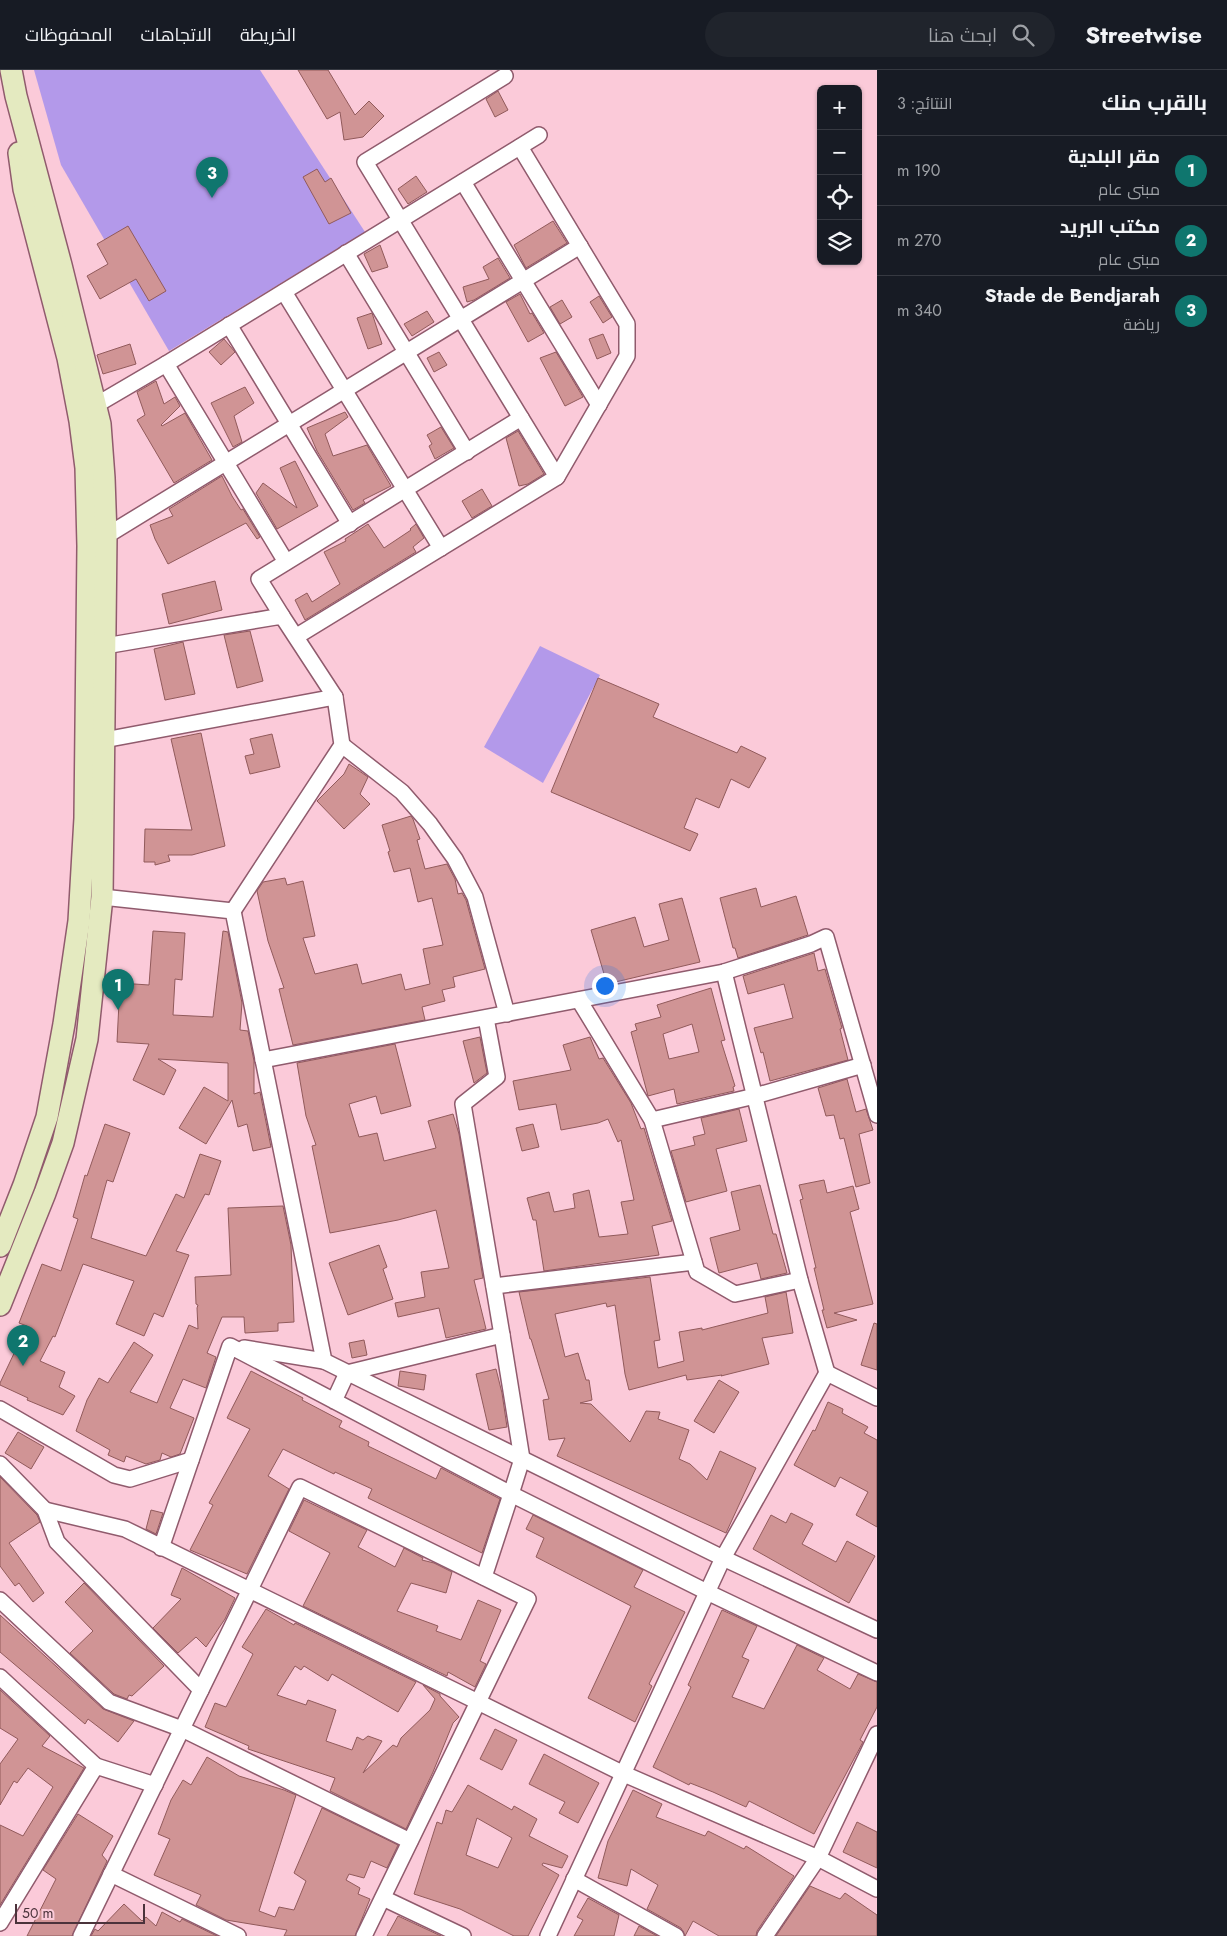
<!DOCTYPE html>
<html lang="ar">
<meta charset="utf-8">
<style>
:root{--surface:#171b24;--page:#20242c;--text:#f1f3f6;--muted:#9ea1a6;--line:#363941;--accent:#0f766e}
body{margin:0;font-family:Jost,Cairo,sans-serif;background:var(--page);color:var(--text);direction:rtl}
.controls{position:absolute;right:15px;top:15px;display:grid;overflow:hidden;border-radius:8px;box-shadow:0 1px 4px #0004}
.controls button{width:45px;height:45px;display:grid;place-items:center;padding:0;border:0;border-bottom:1px solid var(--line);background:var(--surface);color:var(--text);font:25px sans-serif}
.scale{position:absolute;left:15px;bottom:12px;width:130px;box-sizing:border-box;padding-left:5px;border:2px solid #4b333b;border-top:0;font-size:14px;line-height:18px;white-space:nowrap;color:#4b333b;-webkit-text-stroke:4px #fbcad9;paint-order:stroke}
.you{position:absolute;left:604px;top:915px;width:18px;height:18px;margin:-12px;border:4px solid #fff;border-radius:50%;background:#1a73e8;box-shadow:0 0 0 8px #1a73e833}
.badge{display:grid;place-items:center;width:32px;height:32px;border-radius:50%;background:var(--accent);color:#fff;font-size:16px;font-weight:700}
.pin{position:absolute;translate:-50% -41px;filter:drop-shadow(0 1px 2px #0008)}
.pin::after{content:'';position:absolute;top:26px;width:18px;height:15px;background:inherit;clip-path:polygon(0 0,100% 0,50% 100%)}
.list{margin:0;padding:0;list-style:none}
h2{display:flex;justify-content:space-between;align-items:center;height:65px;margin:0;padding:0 20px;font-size:21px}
h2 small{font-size:16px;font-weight:400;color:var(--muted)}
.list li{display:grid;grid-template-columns:32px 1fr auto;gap:15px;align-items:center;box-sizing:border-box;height:70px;padding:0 20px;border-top:1px solid var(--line)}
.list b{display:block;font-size:19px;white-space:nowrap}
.list p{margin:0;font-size:16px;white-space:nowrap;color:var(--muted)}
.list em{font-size:16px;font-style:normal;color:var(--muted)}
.icon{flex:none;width:28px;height:28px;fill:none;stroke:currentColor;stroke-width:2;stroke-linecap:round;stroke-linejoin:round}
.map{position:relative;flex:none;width:877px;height:1866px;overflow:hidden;direction:ltr}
header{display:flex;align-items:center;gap:30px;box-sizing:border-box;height:70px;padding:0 25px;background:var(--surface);border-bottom:1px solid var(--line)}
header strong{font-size:24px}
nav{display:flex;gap:28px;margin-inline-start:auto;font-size:18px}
.search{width:350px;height:45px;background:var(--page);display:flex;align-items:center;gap:12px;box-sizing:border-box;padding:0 18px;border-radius:28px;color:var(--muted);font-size:19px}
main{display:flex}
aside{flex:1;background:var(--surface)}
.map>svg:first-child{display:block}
</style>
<header>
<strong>Streetwise</strong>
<div class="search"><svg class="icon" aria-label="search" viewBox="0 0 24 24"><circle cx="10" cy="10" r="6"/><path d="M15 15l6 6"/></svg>ابحث هنا</div>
<nav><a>الخريطة</a><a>الاتجاهات</a><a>المحفوظات</a></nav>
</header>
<main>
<aside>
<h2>بالقرب منك<small>النتائج: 3</small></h2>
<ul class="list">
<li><span class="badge">1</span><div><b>مقر البلدية</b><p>مبنى عام</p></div><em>190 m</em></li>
<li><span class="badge">2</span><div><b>مكتب البريد</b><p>مبنى عام</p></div><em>270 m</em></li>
<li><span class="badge">3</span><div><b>Stade de Bendjarah</b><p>رياضة</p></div><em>340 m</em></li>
</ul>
</aside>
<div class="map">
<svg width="877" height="1866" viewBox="0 0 877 1866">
<rect width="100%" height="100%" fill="#fbcad9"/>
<g fill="#b399ea">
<polygon points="34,0 260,0 365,162 169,281 61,95"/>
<polygon points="540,576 600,605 543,713 484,677"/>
</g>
<g fill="#d09495" stroke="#915a5b" fill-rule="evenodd">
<polygon points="298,0 328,0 355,45 369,31 384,46 363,67 344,70 340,42 327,49"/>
<polygon points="498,21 508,40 495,47 486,29"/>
<polygon points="317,99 325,112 331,108 351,143 329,154 303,107"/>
<polygon points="416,106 427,122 408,134 398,119"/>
<polygon points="553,151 567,173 526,198 514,175"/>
<polygon points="128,156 166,221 149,231 136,209 100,229 87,206 108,194 97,174"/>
<polygon points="380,175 388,197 372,202 364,184"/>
<polygon points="498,188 510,208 474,230 467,232 463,217 489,209 483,197"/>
<polygon points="520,224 530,244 532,243 544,263 528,272 506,232"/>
<polygon points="599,226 612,247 603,253 590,232"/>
<polygon points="562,230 572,247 560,254 550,237"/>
<polygon points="427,241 434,252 412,266 404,254"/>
<polygon points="372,243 382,274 368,279 357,248"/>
<polygon points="603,264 611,283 597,289 589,269"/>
<polygon points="224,269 235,282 221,295 209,282"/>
<polygon points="130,274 136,294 103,304 97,285"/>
<polygon points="439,282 447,295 434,302 427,288"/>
<polygon points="556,282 583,327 565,336 540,288"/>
<polygon points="156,311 164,334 175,327 180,336 161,355 162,356 185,343 212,390 174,413 137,350 145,345 137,322"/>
<polygon points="245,317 254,333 234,346 242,372 233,377 211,333"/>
<polygon points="345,342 348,347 325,364 333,386 367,375 391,416 363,430 365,433 353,440 317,381 307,358"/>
<polygon points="441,357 454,378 435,389 429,376 432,374 427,365"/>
<polygon points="518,361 544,404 528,414 519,416 506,368"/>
<polygon points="295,391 318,436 277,459 256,423 263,413 297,438 280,398"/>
<polygon points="222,406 232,426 241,440 243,439 260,467 257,469 246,453 168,494 155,469 150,455 173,446 169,439"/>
<polygon points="482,419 492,436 472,448 462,431"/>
<polygon points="368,454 384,478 411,460 410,459 416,454 424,468 413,477 416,482 305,550 295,530 307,523 312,532 340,514 324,482 346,471 345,469"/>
<polygon points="215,511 222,540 169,554 162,524"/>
<polygon points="250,561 263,611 237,618 224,565"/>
<polygon points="183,572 195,624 165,630 154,579"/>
<polygon points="598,608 659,634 653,647 737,683 741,676 766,688 749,718 731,709 719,738 696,728 684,758 698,764 690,781 551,722"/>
<polygon points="201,663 225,776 192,785 168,785 170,791 155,795 155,792 144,792 145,759 192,760 171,669"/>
<polygon points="272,664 280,697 250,704 245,686 254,684 250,669"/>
<polygon points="349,694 368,707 360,724 370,734 344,759 317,731 344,704"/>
<polygon points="411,746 413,749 420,769 417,770 425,799 447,794 455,809 458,824 462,823 466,830 485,899 453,907 455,917 442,920 445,931 422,937 425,950 293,975 279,919 284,918 268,871 257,821 263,812 285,808 287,815 303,811 315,866 303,868 315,904 357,894 362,914 401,904 405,920 430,914 423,879 443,875 432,828 418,832 410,798 394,802 388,782 390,781 382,755"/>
<polygon points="756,818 761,837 796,826 808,865 738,888 735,878 733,878 720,828"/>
<polygon points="682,828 700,892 607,914 591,860 635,847 644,877 669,870 659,834"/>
<polygon points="153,861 185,863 182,910 175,909 173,945 213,947 223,861 228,862 242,933 240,960 248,961 254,991 254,1024 260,1022 271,1077 253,1081 247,1054 238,1057 232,1030 206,1074 179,1058 204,1017 228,1031 228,993 158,989 176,1000 164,1025 133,1010 149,974 117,972 120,913 149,915"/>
<polygon points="814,883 818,901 825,899 842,958 840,959 848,990 770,1011 763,982 761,983 754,958 793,948 784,914 748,924 743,906"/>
<path d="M711,918L725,970L721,971L735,1016L733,1017L734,1021L677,1034L674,1019L648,1026L631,962L637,960L635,954L661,947L657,935ZM692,954L699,982L669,989L663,964Z"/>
<polygon points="480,967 487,1003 474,1013 463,971"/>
<polygon points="590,967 599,989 603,988 631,1033 641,1059 644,1058 672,1151 652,1156 659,1185 544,1201 536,1150 533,1150 527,1128 549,1122 554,1142 575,1138 573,1124 589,1120 599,1167 628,1164 621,1132 634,1130 621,1070 618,1072 608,1049 598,1053 561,1060 556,1034 519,1040 513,1011 571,1000 563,975"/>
<polygon points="395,974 411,1036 381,1044 376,1026 349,1034 359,1067 377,1063 384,1091 436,1078 428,1051 453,1044 459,1064 483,1208 474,1210 486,1259 446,1268 439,1238 398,1247 395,1233 425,1227 421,1202 449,1198 436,1140 398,1150 330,1163 312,1076 316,1075 306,1046 297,993"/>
<polygon points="847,1009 856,1042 866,1039 873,1060 859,1064 870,1113 856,1117 844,1068 840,1069 834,1045 826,1046 818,1018"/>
<polygon points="739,1039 747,1071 716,1079 727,1121 686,1132 671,1081 695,1075 693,1067 705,1064 701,1048"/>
<polygon points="105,1054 130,1063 113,1112 107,1110 91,1168 146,1186 176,1124 184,1128 200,1084 221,1091 209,1125 205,1124 176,1181 189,1185 163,1247 154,1243 144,1266 116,1254 134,1211 83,1194 55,1267 53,1266 40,1291 65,1302 59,1317 75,1326 63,1345 27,1330 28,1328 0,1315 0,1313 27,1256 19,1253 42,1194 61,1201 78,1149 73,1147 85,1105 87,1106"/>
<polygon points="533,1054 539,1077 522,1081 516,1058"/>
<polygon points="824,1110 827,1123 853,1116 859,1139 850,1142 873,1234 834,1243 857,1250 827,1258 822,1240 824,1240 814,1198 816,1198 800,1130 803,1129 799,1115"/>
<polygon points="760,1115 773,1164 776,1164 787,1203 761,1209 757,1193 719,1203 710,1168 740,1160 731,1122"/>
<polygon points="283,1136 291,1175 294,1252 278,1253 278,1261 245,1263 244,1247 222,1247 207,1283 216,1287 206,1318 183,1309 170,1338 194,1348 180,1384 171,1387 162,1383 160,1390 146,1394 126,1386 124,1392 108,1385 110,1380 76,1361 87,1330 99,1308 108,1313 134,1272 153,1285 130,1322 157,1333 189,1255 198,1259 197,1238 198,1235 196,1234 195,1207 231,1205 228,1138"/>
<polygon points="379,1175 387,1197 383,1199 393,1229 348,1245 329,1193"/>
<polygon points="650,1207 660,1270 654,1271 658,1298 684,1291 679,1262 702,1258 702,1260 768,1243 765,1227 786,1222 793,1263 762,1268 769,1294 721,1306 722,1305 687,1310 686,1305 629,1320 625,1304 615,1235 607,1237 606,1233 555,1244 565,1287 578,1283 586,1310 589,1310 592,1330 580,1333 591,1334 630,1372 646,1341 660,1342 658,1349 689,1360 679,1389 690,1394 707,1410 720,1381 756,1398 726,1463 557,1386 565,1368 549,1370 543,1330 549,1329 531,1269 530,1269 519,1222"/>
<polygon points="874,1253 877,1254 877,1300 861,1295"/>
<polygon points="364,1270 367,1285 352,1288 349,1273"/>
<polygon points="496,1299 502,1323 507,1357 489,1360 476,1304"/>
<polygon points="251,1301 303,1328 302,1330 342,1351 339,1357 369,1372 368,1376 436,1409 441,1398 500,1429 482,1483 368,1428 372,1419 335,1402 334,1404 283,1379 268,1406 289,1419 247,1504 190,1480 213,1435 209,1433 250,1359 227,1348"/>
<polygon points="400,1301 426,1305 424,1320 398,1316"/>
<polygon points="719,1310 739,1322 714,1363 694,1351"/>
<polygon points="828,1332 843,1339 842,1343 868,1357 864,1363 877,1370 877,1457 856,1445 868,1422 840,1407 835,1417 794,1395 813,1360 815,1361"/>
<polygon points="18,1362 44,1377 31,1399 5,1383"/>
<polygon points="0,1407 37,1445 40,1452 9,1473 44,1523 33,1532 19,1513 15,1516 0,1496"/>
<polygon points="304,1430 367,1460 358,1477 395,1497 404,1478 423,1488 422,1490 434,1493 452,1502 446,1523 411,1513 397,1541 438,1556 436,1561 461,1570 478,1530 501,1540 480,1591 486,1594 475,1617 448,1602 447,1606 303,1536 330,1483 289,1461"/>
<polygon points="151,1440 163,1443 156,1464 146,1459"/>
<polygon points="791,1443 813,1454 802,1474 836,1492 847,1471 875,1486 849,1533 753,1479 771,1445 786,1453"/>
<polygon points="533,1445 643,1500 634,1517 685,1542 649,1614 652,1616 635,1652 588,1628 631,1536 536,1487 544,1468 526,1459"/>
<polygon points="182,1498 235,1528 225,1549 206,1577 196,1567 178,1583 153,1558 181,1529 171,1525"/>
<polygon points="84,1513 164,1596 132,1626 129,1625 127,1629 114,1624 70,1583 93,1561 65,1532"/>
<polygon points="266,1539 294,1555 295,1553 416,1612 398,1642 332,1604 328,1611 304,1596 301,1600 295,1596 277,1625 306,1635 308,1630 336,1640 326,1671 352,1680 357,1667 363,1670 368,1666 382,1671 363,1703 393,1675 397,1677 401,1668 430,1640 435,1629 423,1615 440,1624 440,1626 459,1647 453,1653 433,1702 406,1759 330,1721 335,1708 248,1679 249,1676 205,1657 215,1633 226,1637 253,1584 242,1577"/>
<polygon points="722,1540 757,1556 742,1587 749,1590 732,1627 764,1639 797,1575 824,1588 817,1600 850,1619 858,1604 877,1612 877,1637 860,1670 863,1672 814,1764 749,1731 746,1737 713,1722 690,1713 689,1715 653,1697 691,1617 688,1615"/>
<polygon points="0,1545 103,1639 134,1651 118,1672 88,1649 85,1654 0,1582"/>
<polygon points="0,1620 50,1666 42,1676 84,1698 0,1835 0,1755 23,1766 53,1717 28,1698 17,1713 14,1711 0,1735 0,1694 18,1669 0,1658"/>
<polygon points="495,1659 517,1670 502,1700 480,1689"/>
<polygon points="544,1684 599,1713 578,1753 559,1743 565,1732 529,1714"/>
<polygon points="207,1687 239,1706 284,1720 296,1725 259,1841 275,1847 279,1837 294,1840 306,1811 294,1803 322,1738 398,1775 387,1798 371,1791 364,1808 349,1804 346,1810 360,1818 358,1824 370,1829 355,1866 284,1866 287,1860 226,1850 196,1835 201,1825 154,1805 170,1769 158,1764 171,1730 183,1710 191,1715"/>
<path d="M468,1715L512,1740L514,1736L537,1749L529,1766L568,1786L562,1798L543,1793L542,1795L559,1805L528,1866H514L460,1839L414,1824L437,1752L442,1754L446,1740L452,1742ZM477,1748L512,1768L498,1798L466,1785Z"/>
<polygon points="633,1720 662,1734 656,1747 705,1766 708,1761 744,1779 746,1776 794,1806 757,1861 756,1866 719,1866 693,1851 685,1866 681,1858 647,1839 658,1815 631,1799 627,1816 598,1808 608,1771"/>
<polygon points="78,1744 113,1766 102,1785 107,1791 72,1866 27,1866 56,1809 43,1800"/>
<polygon points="857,1752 877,1762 877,1798 843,1782"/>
<polygon points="810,1816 840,1829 845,1823 877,1845 877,1866 776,1866"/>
<polygon points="588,1828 619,1845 614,1866 574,1866 583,1850 577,1847"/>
<polygon points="124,1834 142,1851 146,1847 156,1856 162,1842 180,1852 182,1849 217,1866 91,1866 95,1859 98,1861"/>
<polygon points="398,1846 441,1866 387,1866"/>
<polygon points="639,1856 657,1866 634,1866"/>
</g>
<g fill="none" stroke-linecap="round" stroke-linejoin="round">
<defs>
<g id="street">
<polyline points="505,6 365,92 557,407"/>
<polyline points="463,112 599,335"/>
<polyline points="346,183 467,382"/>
<polyline points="284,222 441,478"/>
<polyline points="229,255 350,454"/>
<polyline points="166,294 286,492"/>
<polyline points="96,335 166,294 539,65"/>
<polyline points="106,466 580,176"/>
<polyline points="282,546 259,509 521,348"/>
<polyline points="297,566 557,407 627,286 627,254 520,77"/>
<polyline points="105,576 282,546 335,627"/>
<polyline points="104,670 335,627 342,675 233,841"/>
<polyline points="342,675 402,722 430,754 455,789 475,827 507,944"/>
<polyline points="102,827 233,841 324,1291 723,1488 877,1560"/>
<polyline points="724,902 800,1210 827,1303"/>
<polyline points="579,930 652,1050 697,1202 735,1224 800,1210"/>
<polyline points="486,948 497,1007 463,1034 502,1265"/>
<polyline points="263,990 724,902 811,874 826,867 877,1045"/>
<polyline points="652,1050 755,1026 863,995"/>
<polyline points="494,1216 694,1192"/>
<polyline points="244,1278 324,1291"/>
<polyline points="0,1339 114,1405 130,1409 191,1390"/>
<polyline points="0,1394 45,1440 57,1472 201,1620"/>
<polyline points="45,1440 125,1459 478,1632 528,1529 300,1417 81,1866"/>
<polyline points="161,1478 230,1276 511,1424 522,1389 502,1265 347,1303 334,1331"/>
<polyline points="484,1507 511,1424 707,1522 877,1603"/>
<polyline points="0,1530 109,1632 182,1659 410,1771"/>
<polyline points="0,1607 96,1696"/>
<polyline points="111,1804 238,1866"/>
<polyline points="574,1809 676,1866"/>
<polyline points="383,1828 463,1866"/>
<polyline points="0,1853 96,1696 155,1715"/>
<polyline points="364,1866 478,1632 624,1704 818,1788 877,1819"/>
<polyline points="548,1866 723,1488 827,1303 877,1328"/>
<polyline points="765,1866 818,1788 877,1664"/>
</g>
<g id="secondary">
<polyline points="0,1176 24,1115 47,1047 64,954 79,851 85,748 88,476 86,398 80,351 68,288 24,119 19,83"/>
<polyline points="0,1235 45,1123 63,1073 87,969 102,827 106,466 104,408 100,354 61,195 16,26 11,0"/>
</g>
</defs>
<use href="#street" stroke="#905b6d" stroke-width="18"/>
<use href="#secondary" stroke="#905b6d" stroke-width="24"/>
<use href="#street" stroke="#fff" stroke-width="15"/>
<use href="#secondary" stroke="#e4eac0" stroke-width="21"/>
</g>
</svg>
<div class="controls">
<button>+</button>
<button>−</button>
<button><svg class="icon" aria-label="locate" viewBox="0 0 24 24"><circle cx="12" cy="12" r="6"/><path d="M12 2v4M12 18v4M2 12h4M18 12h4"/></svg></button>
<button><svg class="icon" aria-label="layers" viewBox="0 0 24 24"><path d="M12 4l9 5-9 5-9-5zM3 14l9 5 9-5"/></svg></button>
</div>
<div class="scale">50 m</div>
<div class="you"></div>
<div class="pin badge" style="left:118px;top:940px">1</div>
<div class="pin badge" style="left:23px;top:1296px">2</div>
<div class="pin badge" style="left:212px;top:128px">3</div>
</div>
</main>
